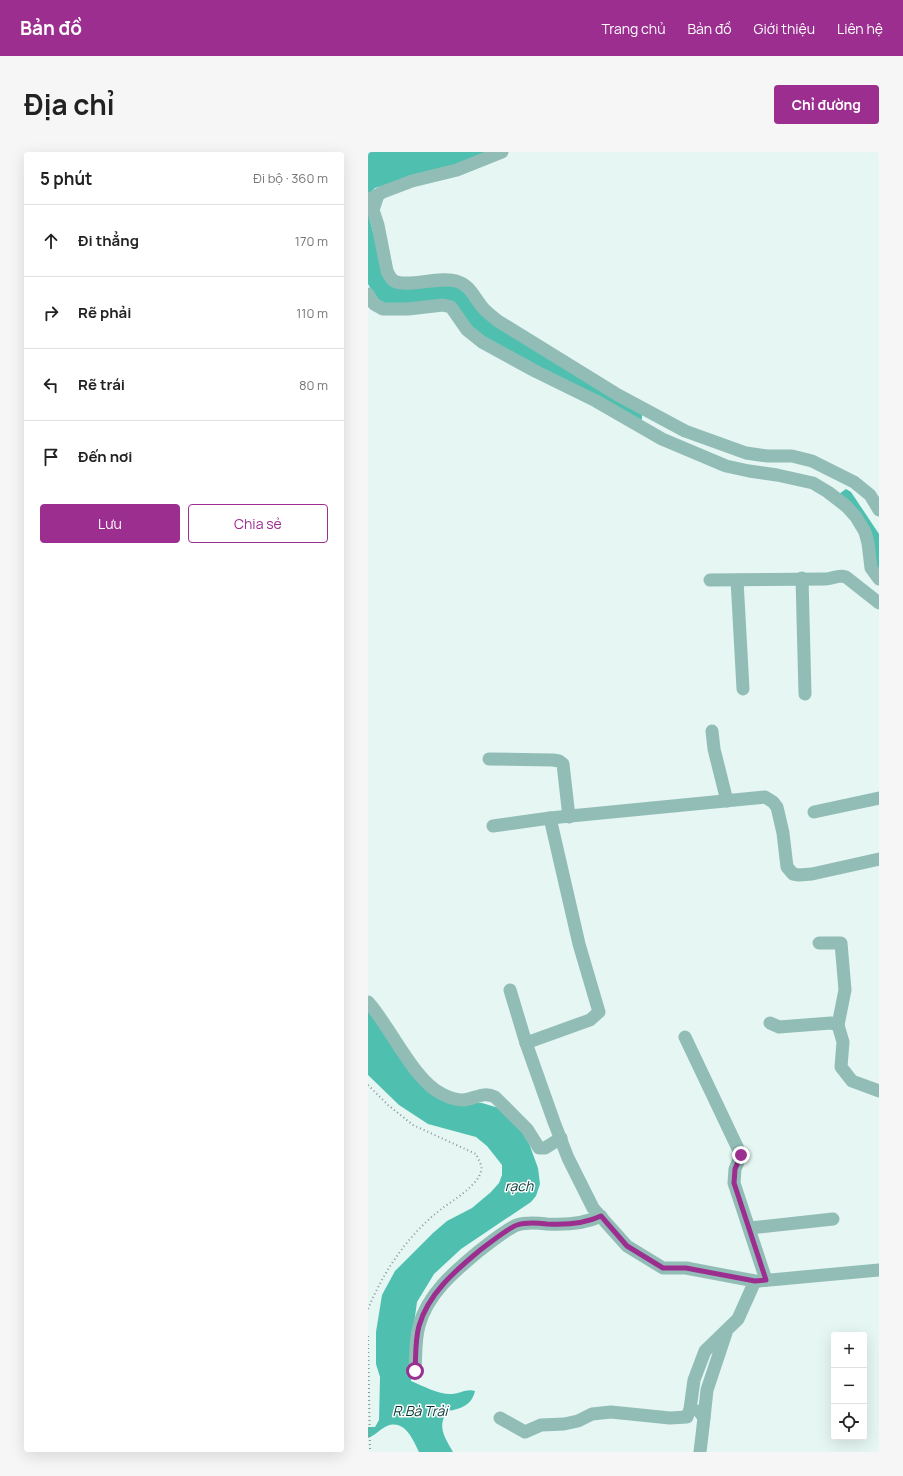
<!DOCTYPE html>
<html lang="vi">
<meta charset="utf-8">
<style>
:root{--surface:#fff;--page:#f6f6f6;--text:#222;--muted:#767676;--line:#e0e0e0;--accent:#9b2e8f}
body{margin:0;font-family:Manrope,sans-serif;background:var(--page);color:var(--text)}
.controls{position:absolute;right:12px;bottom:12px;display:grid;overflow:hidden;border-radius:4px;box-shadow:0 4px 16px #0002}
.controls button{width:36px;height:36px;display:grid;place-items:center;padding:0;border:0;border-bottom:1px solid var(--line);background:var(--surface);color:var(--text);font:20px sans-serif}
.stop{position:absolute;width:12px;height:12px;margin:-9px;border:3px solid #9b2e8f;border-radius:50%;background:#fff}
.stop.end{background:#9b2e8f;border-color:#fff;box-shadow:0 1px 4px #0008}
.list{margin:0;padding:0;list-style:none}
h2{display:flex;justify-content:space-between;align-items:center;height:52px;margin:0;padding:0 16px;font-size:17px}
h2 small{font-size:13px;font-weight:400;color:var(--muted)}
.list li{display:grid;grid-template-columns:26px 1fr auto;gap:12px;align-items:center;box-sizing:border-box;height:72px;padding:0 16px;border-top:1px solid var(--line)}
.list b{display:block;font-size:15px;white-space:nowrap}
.list em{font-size:13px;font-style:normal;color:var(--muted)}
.actions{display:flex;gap:8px;padding:12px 16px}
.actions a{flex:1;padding:9px 0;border:1px solid var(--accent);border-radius:4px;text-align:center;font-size:14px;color:var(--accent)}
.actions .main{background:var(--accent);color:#fff}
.icon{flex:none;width:22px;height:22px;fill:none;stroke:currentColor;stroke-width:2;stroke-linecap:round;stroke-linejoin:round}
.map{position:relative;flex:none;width:511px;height:1300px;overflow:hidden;border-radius:4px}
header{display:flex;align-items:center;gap:24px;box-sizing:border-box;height:56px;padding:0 20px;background:var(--accent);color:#fff}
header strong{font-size:19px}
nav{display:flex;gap:22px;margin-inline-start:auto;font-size:14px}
.intro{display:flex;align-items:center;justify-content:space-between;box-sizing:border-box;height:96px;padding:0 24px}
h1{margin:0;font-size:28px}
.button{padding:10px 18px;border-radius:4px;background:var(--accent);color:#fff;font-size:14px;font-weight:700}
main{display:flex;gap:24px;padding:0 24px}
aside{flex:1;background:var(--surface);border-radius:4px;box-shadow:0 4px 16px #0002}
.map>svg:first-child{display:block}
</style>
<header>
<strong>Bản đồ</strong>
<nav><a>Trang chủ</a><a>Bản đồ</a><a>Giới thiệu</a><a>Liên hệ</a></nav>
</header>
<div class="intro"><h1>Địa chỉ</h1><a class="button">Chỉ đường</a></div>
<main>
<aside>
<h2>5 phút<small>Đi bộ · 360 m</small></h2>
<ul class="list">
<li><svg class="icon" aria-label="ahead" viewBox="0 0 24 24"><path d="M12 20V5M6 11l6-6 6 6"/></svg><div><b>Đi thẳng</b></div><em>170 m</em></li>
<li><svg class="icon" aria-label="right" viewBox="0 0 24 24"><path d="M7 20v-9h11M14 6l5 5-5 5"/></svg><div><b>Rẽ phải</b></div><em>110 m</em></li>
<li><svg class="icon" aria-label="left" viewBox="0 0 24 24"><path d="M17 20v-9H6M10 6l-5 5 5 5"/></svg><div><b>Rẽ trái</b></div><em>80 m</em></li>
<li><svg class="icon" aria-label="arrive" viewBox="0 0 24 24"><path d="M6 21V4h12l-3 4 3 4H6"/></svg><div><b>Đến nơi</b></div></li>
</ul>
<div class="actions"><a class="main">Lưu</a><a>Chia sẻ</a></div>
</aside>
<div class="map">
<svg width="511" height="1300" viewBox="0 0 511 1300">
<rect width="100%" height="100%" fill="#e5f6f3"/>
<g fill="#4fc0b0">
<polygon points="0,0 118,0 83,14 7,36 0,43"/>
<path d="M0,61L17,125L88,133L274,262V267L271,269L111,184L90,159L22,153C8,148 7,145 0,132Z"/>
<polygon points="478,337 483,340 511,382 511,419 471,342"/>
<path d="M0,858L46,923L102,950L114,951L134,957L159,986L170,1016L172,1032L168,1044L163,1050L93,1097L66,1122L49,1150L43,1194V1229C55,1234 70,1242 82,1242C91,1242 99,1236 107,1239C104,1253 93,1257 80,1259C68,1274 77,1286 85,1300H51C45,1288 37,1267 19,1274C12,1277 8,1283 0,1286V1275H7L11,1268L12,1225L8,1212V1180L14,1143L27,1119L65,1081L79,1069L104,1056L123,1040L131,1031L134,1023V1013L119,994L108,985L60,972L31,953L0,923Z"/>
</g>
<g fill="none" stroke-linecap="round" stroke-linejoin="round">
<g stroke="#8c9896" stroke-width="2" stroke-dasharray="1 3" stroke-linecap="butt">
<path d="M0,933L20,953L45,973L108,1002C110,1007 115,1014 113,1019C111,1032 86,1048 76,1055C42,1080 16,1118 0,1157"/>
<polyline points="0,1184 2,1300"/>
</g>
<g stroke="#92bdb6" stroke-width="13">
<path d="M10,43L5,58L10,73L19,119C21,123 22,126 26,129C39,136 72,124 88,129C103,133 106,146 116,157C120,161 125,165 130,169L250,243L317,279L378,301L399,304H424L444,309L486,330L502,343L511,358"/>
<polyline points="2,47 15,40 44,29 89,18 134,0"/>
<polyline points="0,142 6,152 15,157 40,157 75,153 83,155 99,178 114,190 167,219 228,249 294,287 358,314 381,319 409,323 445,331 460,340 478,354 488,365 497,380 500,391 503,416 511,427"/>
<polyline points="434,426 437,542"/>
<path d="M342,428C380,428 419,427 457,427C465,427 470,422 478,425L511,451"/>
<polyline points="369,428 375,537"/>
<polyline points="344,579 346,597 359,649"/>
<polyline points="121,607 185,608 191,609 195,612 201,665"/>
<polyline points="446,660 511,646"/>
<polyline points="125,674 182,666 397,645 405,650 409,655 415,681 419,715 425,722 431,723 444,722 511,707"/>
<polyline points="451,791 473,791 477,838 470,873"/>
<path d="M0,850C22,874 46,929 74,942C80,945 88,948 95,948C107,947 115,939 127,945L159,977L171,996H177L193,986"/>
<polyline points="402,871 411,875 463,871 470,873 475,890 473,915 484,929 511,939"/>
<polyline points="317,885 373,1003 367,1017 366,1031 398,1128"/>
<polyline points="158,891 222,868 231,860 211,792 182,666"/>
<polyline points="382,1076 465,1067"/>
<polyline points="391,1129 511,1118"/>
<path d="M47,1219C48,1204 47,1188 51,1174C59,1142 87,1119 111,1099C119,1093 140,1076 149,1073C158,1070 170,1071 179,1072C197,1073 216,1072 233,1064"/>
<polyline points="331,1259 336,1266 332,1300"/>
<polyline points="132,1266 157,1280 173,1273 196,1272 210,1269 224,1262 243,1260 302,1266 319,1265 322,1257 326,1228 337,1199 370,1167 387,1129 318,1116 295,1116 259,1094 225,1056 200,1006 186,970 158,891 142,838"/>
<polyline points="336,1266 339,1238 358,1181"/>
</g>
</g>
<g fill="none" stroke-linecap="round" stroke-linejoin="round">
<path stroke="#9b2e8f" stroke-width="5" d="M47,1219C48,1204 47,1188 51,1174C60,1142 87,1119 111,1099C119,1093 140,1076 149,1073C158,1070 170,1071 179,1072C197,1073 216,1072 233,1064L259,1094L295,1116H318L387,1129L398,1128L366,1031L367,1017L373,1003"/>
</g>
<g text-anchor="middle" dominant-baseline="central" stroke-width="3" stroke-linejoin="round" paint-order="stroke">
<g font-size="14" font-style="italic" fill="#00352f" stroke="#fff">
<text x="151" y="1033">rạch</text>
<text x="52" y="1258">R.Bà Trải</text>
</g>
</g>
</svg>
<div class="controls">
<button>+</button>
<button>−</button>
<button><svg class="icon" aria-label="locate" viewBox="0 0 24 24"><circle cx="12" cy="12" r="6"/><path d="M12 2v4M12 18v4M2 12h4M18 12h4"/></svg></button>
</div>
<div class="stop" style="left:47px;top:1219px"></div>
<div class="stop end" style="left:373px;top:1003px"></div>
</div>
</main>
